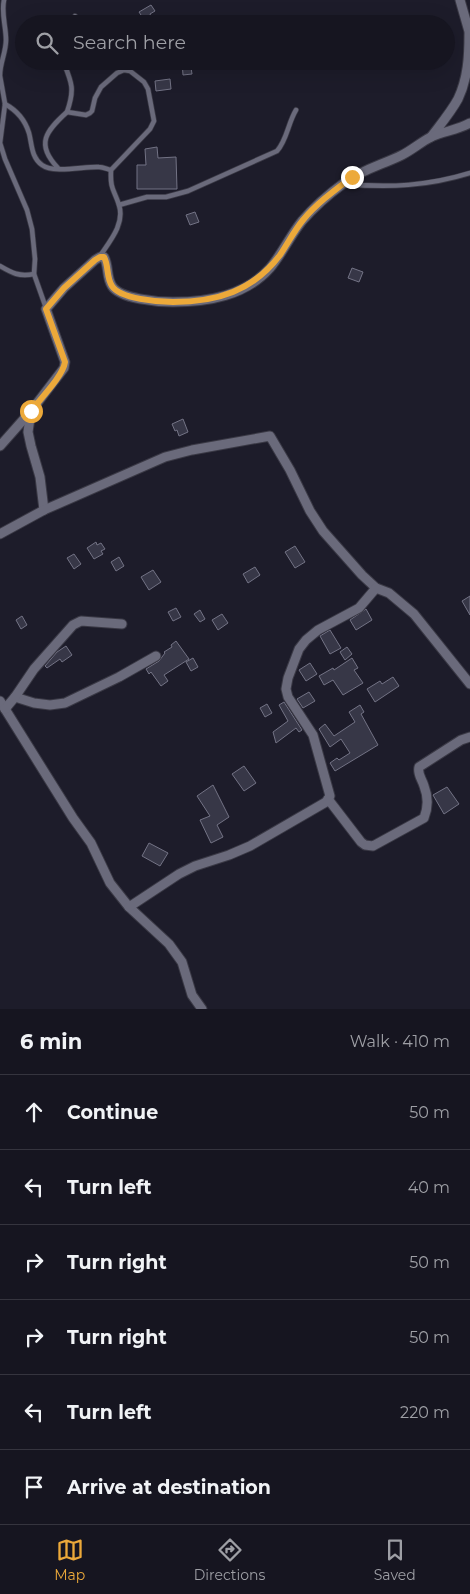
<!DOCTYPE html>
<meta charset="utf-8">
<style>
:root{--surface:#161520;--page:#1f1e29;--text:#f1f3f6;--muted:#9e9fa5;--line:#35343e;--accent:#eca93a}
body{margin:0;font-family:Montserrat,sans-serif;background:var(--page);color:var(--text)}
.stop{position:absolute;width:15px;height:15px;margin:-11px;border:4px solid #eca93a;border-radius:50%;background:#fff}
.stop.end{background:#eca93a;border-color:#fff;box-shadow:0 1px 5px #0008}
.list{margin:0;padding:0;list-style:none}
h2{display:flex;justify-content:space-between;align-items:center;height:65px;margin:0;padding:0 20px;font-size:21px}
h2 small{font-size:16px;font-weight:400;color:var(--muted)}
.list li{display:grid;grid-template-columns:32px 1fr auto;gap:15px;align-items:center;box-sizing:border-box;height:75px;padding:0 20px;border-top:1px solid var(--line)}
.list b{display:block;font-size:19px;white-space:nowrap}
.list em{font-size:16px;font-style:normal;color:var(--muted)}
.icon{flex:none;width:28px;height:28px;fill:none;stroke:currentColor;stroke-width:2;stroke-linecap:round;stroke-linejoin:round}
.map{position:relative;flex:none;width:470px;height:1009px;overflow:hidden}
.search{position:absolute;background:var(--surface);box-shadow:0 5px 20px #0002;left:15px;right:15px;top:15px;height:55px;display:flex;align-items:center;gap:12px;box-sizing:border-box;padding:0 18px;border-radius:28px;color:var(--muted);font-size:19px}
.sheet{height:515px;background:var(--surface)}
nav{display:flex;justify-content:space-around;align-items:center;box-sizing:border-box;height:70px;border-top:1px solid var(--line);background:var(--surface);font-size:14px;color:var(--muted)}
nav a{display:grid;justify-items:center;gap:2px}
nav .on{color:var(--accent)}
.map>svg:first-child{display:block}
</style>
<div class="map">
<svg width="470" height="1009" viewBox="0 0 470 1009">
<rect width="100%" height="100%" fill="#1d1c2a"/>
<g fill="#373747" stroke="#737385">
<polygon points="151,5 155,11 150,14 151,17 145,21 139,12"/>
<polygon points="182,61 190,61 192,74 183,75"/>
<polygon points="170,79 171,89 156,91 155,81"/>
<polygon points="157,147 158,158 176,157 177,189 137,189 137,165 146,165 145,149"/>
<polygon points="195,212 199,222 190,225 186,215"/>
<polygon points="352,268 363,272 359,282 348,278"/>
<polygon points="183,419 188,432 179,436 177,430 175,431 172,424"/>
<polygon points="96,542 97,545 101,543 105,549 101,551 103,554 94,559 87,548"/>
<polygon points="295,546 305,562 295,568 285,552"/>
<polygon points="74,554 81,564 74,569 67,558"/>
<polygon points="119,557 124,566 116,571 111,562"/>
<polygon points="255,567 260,575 248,583 243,574"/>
<polygon points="153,570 161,582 149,590 141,577"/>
<polygon points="470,596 470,615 462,601"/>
<polygon points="176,608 181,617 173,621 168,612"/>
<polygon points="366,609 372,620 356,630 350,620"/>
<polygon points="200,610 205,619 200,622 194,614"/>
<polygon points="222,614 228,623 218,630 212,620"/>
<polygon points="22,616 27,625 21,629 16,620"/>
<polygon points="330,630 341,648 330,654 320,636"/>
<polygon points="176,641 189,659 164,675 168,681 161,686 151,672 149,674 146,669 159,661 165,653 164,652 172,647 171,645"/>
<polygon points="66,646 72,655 62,662 60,659 47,668 45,666 57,652"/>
<polygon points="347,647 352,654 345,660 340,652"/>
<polygon points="193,658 198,667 191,671 186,662"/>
<polygon points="352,658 358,668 354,670 363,683 343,695 333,680 324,685 319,676 333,668 334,670"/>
<polygon points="310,663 317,674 306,681 299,670"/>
<polygon points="393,677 399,686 375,702 367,689 380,681 382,684"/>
<polygon points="309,692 315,701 303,708 297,699"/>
<polygon points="284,702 302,730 299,732 296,728 276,743 273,732 288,721 279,705"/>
<polygon points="267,704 272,713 265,717 260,708"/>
<polygon points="360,705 364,712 361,714 378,745 335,771 330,763 337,758 339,760 350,753 341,739 330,747 319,729 325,724 334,736 355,722 349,712"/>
<polygon points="244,766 256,783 244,791 232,774"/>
<polygon points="213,785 229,817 217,825 223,837 211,843 200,820 210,816 197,796"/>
<polygon points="447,787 459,804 444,814 433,795"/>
<polygon points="149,843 168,853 160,866 142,856"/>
</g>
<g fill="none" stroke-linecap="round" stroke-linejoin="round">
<defs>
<g id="lane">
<polyline points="72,24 75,16"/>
<path d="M63,61C72,83 75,89 67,112L86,115L90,113L92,111L95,98L101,87L117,73L124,70L130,71L144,82L148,89L154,121L150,129L111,170C110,190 114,189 119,205C125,224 110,241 100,256"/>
<path d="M0,75C0,63 6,52 6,40C6,26 1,13 4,0"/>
<polyline points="0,76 5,104 0,143 5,159 27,210 32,229 35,259 34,274 46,308"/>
<path d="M5,104C16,110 25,120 29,133C32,144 31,157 42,165C54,174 85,166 99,167C103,167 107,169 111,170"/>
<path d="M58,168C35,144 46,131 67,112"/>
<path d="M345,184C389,188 428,186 470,173"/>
<path d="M119,205L147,197H166L188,191L277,151C287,140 288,123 296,110"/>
<path d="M0,266C12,273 19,277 34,274"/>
</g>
<g id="street">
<polyline points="460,0 470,35"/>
<path d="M431,137C440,125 451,112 458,99C468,78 469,56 469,34"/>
<polyline points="31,411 28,432 31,446 40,477 44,510"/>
<path d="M0,446L31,411L64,368L65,362L46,309L64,288L95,260L100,257H104C109,266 106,277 112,286C120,299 158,302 173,302C208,302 245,296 270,268C282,254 290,236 302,221C314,207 329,194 344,183C363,169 382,165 402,155C412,150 421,142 431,137C444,131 458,130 470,123"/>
<polyline points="0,534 44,510 165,457 192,450 270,436 290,470 310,511 323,531 362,575 376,588 389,593 414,614 470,684"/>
<polyline points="15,697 34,703 50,705 65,703 119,677 156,656"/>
<polyline points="0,701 73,818 91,843 110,883 129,907 169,944 182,962 192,995 202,1009"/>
<polyline points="5,709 15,697 34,669 73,625 81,621 122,624"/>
<path d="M328,799L361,842L365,845L373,846L424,818C428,808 428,796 424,786C422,779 417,774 419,767L461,740L470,737"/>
<polyline points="129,907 179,874 195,866 229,855 250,846 326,802 330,796 313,735 288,697 286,689 288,678 299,649 306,640 318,630 359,608 376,588"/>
</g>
</defs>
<use href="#lane" stroke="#3a3945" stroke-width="6"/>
<use href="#street" stroke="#3a3945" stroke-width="11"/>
<use href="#lane" stroke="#6a6a7b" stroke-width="4.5"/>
<use href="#street" stroke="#6a6a7b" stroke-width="9"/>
</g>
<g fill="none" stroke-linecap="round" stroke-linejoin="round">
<path stroke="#eca93a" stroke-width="6" d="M31,411C41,398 63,376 65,362L46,309L64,288L95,260L100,257H104C109,266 106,277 112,286C120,299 159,302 173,302C217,302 253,291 280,255C288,243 294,231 303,220C317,203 335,190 352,177"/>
</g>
</svg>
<div class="stop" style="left:31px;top:411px"></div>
<div class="stop end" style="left:352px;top:177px"></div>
<div class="search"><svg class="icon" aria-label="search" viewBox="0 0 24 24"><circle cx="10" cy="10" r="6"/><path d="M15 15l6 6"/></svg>Search here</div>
</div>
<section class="sheet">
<h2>6 min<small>Walk · 410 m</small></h2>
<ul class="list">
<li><svg class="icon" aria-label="ahead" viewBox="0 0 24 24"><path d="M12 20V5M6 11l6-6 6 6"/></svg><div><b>Continue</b></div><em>50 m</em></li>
<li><svg class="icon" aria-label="left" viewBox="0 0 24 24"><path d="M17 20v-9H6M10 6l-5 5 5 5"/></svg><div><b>Turn left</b></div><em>40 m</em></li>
<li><svg class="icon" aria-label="right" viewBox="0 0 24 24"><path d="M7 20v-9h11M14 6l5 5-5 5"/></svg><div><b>Turn right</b></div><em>50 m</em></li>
<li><svg class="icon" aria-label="right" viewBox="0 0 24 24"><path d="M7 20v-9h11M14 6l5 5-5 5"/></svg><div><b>Turn right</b></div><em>50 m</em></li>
<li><svg class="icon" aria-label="left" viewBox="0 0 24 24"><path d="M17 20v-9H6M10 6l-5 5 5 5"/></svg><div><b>Turn left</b></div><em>220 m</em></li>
<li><svg class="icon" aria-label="arrive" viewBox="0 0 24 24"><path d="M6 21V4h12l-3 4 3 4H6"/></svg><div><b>Arrive at destination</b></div></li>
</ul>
</section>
<nav>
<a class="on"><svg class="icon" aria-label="map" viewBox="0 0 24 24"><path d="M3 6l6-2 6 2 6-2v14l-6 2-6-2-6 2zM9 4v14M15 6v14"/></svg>Map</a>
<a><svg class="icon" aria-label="directions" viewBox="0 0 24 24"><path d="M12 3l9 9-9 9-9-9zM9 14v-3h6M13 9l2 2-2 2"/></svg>Directions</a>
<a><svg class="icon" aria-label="saved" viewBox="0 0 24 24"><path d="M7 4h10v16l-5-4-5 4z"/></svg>Saved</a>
</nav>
